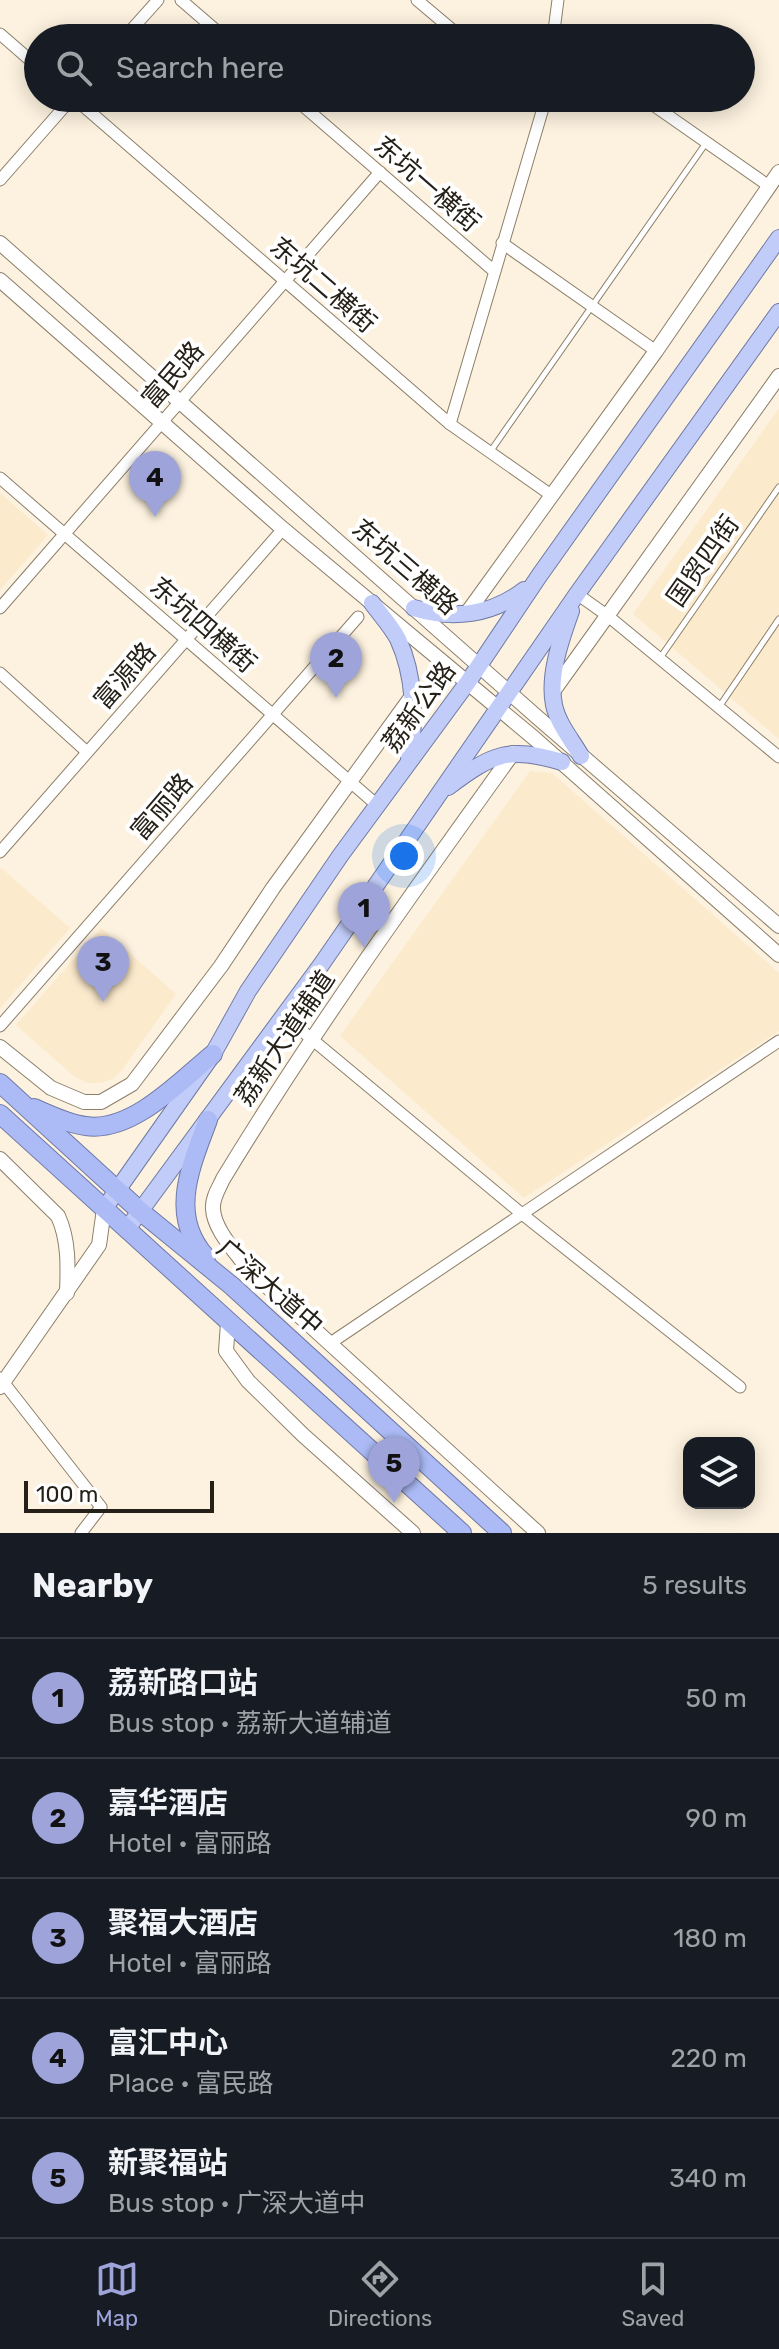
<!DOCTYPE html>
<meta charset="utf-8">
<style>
:root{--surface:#171b24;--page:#242831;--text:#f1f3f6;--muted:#9ea1a6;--line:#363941;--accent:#9ea4da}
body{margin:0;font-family:Rubik,"Noto Sans SC",sans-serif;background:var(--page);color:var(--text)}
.controls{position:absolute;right:24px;bottom:24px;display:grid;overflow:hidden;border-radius:16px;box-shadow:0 4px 20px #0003}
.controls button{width:72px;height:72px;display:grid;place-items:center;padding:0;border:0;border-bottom:2px solid var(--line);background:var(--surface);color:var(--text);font:40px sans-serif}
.scale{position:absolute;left:24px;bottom:20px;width:190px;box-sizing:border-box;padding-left:8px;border:4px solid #252018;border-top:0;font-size:22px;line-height:28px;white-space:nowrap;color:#252018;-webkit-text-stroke:6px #fff;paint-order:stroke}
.you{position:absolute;left:404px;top:856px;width:28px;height:28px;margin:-20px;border:6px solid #fff;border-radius:50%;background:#1a73e8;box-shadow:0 0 0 12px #1a73e833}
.badge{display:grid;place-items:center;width:52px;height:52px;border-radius:50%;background:var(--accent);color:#111;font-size:26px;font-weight:700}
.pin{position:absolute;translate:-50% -66px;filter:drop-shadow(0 2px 4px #0008)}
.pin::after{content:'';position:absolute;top:42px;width:28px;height:24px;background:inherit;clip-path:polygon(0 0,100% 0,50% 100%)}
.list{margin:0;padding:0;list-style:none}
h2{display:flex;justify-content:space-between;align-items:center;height:104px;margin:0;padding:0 32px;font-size:34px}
h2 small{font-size:26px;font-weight:400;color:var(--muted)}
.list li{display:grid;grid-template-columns:52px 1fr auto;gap:24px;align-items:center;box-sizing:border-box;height:120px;padding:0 32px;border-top:2px solid var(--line)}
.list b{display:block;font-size:30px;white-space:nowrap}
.list p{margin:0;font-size:26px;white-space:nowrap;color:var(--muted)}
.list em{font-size:26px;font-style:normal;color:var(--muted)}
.icon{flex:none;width:44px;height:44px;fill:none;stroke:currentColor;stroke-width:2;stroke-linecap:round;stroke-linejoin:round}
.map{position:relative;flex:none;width:779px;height:1533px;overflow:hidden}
.search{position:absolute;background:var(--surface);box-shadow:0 4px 20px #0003;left:24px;right:24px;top:24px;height:88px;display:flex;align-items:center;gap:20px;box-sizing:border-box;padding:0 28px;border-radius:44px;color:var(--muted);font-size:30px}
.sheet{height:704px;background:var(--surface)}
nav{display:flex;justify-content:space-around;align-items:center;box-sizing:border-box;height:112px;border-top:2px solid var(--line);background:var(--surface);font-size:22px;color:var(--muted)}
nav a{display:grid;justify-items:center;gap:4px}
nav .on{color:var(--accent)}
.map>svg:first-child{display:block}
</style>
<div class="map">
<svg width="779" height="1533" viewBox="0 0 779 1533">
<rect width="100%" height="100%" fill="#fdf2df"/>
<g fill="#fceacc">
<polygon points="779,408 779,739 633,614"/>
<polygon points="0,493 48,535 0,590"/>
<polygon points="530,771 552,773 779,973 779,1031 524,1198 340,1036"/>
<polygon points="1,868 70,928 0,1008 0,869"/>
<polygon points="101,928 176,994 122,1070 113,1079 100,1083 87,1083 75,1077 16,1025"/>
</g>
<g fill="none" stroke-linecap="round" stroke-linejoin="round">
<defs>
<g id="service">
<polyline points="490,452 706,143"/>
<polyline points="660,658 779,487"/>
<polyline points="719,707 779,619"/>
</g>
<g id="minor">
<polyline points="181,0 225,38"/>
<polyline points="417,0 462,38"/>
<polyline points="0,34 38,67"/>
<polyline points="124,38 158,0"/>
<polyline points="553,38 558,0"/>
<polyline points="74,98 450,424 551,495"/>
<polyline points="294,98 494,271"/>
<polyline points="643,98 769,186"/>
<polyline points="0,180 72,98"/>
<polyline points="502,243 656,351"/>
<polyline points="450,424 546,98"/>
<polyline points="0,478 377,805"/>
<polyline points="577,594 608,616 779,757"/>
<polyline points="0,608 380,172"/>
<polyline points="0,673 87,752"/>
<polyline points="0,852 283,529"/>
<polyline points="284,1016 522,1214 740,1387"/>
<polyline points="0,1026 358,617"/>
<polyline points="329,1344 779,1041"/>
<polyline points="0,1378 101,1507 81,1533"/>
</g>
<g id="tertiary">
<polyline points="0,243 537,717 779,926"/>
<polyline points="0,280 283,529 534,738 779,955"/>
<polyline points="467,613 656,351 779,172"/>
<polyline points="554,690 779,376"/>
<path d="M513,753C413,892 312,1032 223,1179C219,1188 212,1198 213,1209C214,1230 236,1252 248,1269L538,1533"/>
<polyline points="0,1047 51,1088 84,1102 101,1102 132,1084 221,966 273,888 412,696"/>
<path d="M0,1159L58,1216C69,1240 68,1267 67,1293"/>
<polyline points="228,1323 226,1351 248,1381 303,1435 413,1533"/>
<polyline points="0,1387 99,1245 104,1209"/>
</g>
<g id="primary">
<path d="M372,603C380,614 391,626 398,639C415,676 416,720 409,759"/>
<path d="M414,608C453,620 492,615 524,590"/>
<path d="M571,611C561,639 548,675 554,705C558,724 572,740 581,756"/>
<path d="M448,787C492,754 508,746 562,762"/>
<polyline points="104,1209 213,1054 248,991 340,856 468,682 539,576 779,238"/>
<polyline points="127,1229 321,965 577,594 779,312"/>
</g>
<g id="trunk">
<polyline points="0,1083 140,1211 232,1286 502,1533"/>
<path d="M34,1108C51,1115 68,1124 86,1126C132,1133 180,1081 213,1054"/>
<polyline points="0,1114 462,1533"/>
<path d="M206,1257C168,1215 191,1166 208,1120"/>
</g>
</defs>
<use href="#service" stroke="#8c7f6a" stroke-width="7"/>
<use href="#minor" stroke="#8c7f6a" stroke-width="13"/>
<use href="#tertiary" stroke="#8c7f6a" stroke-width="16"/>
<use href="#primary" stroke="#6f7aa6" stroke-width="18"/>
<use href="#trunk" stroke="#6f7aa6" stroke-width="20"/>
<use href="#service" stroke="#fff" stroke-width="5"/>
<use href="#minor" stroke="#fff" stroke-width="11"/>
<use href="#tertiary" stroke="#fff" stroke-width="14"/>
<use href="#primary" stroke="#c1ccf8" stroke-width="16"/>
<use href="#trunk" stroke="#acbbf6" stroke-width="18"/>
</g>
<g text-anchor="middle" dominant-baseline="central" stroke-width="8" stroke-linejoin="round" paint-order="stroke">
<g font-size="26" fill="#252018" stroke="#fff">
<text transform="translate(427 184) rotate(41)">东坑一横街</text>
<text transform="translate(323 285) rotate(41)">东坑二横街</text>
<text transform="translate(173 375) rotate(-49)">富民路</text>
<text transform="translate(703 561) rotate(-55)">国贸四街</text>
<text transform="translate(405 567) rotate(41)">东坑三横路</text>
<text transform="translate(203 625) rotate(41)">东坑四横街</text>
<text transform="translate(125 676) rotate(-49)">富源路</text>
<text transform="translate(419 707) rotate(-54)">荔新公路</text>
<text transform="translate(162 807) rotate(-49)">富丽路</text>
<text transform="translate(285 1038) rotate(-56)">荔新大道辅道</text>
<text transform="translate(270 1287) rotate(41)">广深大道中</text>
</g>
</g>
</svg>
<div class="controls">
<button><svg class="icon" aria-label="layers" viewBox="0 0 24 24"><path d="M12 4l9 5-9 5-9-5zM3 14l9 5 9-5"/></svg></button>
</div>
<div class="scale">100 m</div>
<div class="you"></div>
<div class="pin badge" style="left:364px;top:948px">1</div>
<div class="pin badge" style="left:336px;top:698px">2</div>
<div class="pin badge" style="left:103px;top:1002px">3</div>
<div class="pin badge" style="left:155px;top:517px">4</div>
<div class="pin badge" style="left:394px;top:1503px">5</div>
<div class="search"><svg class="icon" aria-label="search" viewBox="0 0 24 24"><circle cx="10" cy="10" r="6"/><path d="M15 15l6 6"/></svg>Search here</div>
</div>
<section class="sheet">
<h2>Nearby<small>5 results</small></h2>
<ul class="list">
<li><span class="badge">1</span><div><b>荔新路口站</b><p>Bus stop · 荔新大道辅道</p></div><em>50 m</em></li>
<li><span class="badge">2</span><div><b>嘉华酒店</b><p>Hotel · 富丽路</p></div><em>90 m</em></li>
<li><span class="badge">3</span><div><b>聚福大酒店</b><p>Hotel · 富丽路</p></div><em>180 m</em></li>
<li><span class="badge">4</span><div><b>富汇中心</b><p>Place · 富民路</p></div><em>220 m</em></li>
<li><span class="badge">5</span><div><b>新聚福站</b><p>Bus stop · 广深大道中</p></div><em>340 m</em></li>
</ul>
</section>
<nav>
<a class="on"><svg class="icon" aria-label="map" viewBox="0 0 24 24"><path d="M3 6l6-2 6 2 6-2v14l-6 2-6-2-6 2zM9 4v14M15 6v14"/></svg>Map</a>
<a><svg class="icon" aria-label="directions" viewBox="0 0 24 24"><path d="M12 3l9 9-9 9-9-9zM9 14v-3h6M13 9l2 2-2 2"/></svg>Directions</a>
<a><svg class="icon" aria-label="saved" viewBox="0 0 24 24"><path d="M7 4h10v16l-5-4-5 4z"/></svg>Saved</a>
</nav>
